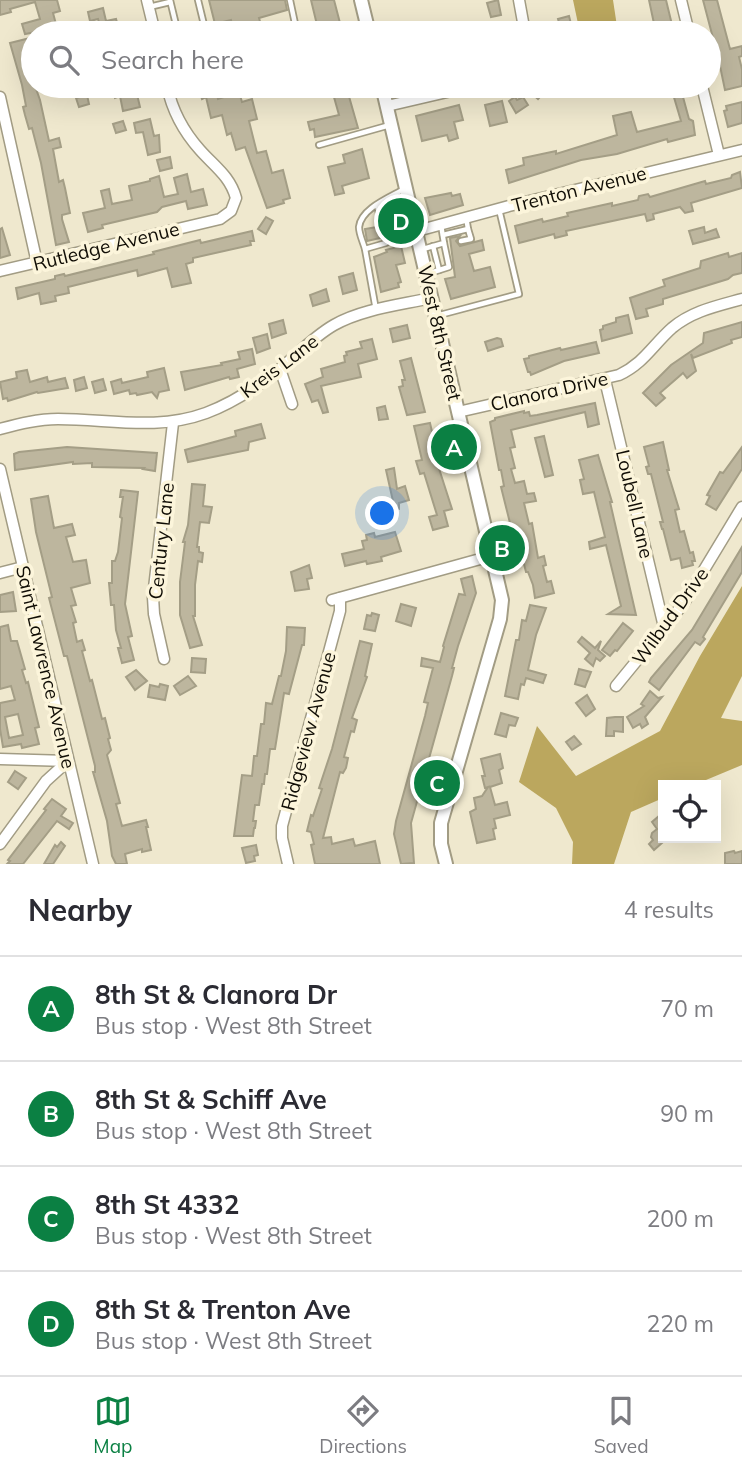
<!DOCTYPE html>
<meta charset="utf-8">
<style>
:root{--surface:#fff;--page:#f7f7f7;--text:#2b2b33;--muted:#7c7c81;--line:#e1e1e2;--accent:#0b8043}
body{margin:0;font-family:Mulish,sans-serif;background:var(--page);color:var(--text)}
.controls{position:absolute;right:21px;bottom:21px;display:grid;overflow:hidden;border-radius:0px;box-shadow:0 7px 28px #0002}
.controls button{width:63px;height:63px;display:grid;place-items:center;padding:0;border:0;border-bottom:2px solid var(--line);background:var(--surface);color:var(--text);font:35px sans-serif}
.you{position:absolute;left:383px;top:514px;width:24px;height:24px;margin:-18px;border:5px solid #fff;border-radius:50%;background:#1a73e8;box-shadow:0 0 0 10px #1a73e833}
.badge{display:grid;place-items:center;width:46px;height:46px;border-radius:50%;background:var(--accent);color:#fff;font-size:23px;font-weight:700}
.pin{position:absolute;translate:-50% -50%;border:4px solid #fff;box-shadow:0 2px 7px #0006}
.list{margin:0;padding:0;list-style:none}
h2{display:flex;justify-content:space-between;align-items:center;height:91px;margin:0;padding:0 28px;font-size:30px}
h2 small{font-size:23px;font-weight:400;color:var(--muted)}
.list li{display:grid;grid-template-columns:46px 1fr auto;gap:21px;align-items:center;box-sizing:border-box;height:105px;padding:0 28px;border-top:2px solid var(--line)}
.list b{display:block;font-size:26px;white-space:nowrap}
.list p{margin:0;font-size:23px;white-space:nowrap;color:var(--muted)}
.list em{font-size:23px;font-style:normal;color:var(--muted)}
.icon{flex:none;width:38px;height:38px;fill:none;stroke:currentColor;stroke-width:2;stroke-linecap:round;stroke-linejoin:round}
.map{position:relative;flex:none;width:742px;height:864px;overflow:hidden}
.search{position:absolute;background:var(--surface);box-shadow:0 7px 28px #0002;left:21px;right:21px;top:21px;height:77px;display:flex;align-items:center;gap:18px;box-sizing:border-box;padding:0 24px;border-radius:38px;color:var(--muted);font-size:26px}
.sheet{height:511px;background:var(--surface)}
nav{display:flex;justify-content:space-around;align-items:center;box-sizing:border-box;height:98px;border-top:2px solid var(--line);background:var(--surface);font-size:19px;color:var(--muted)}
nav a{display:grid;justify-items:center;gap:4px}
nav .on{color:var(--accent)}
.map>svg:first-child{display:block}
</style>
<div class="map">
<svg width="742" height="864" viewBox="0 0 742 864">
<rect width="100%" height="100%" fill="#efe8ce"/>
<g fill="#bba75e">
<polygon points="573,0 613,0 618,33 580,33"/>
<polygon points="742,586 742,676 721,718 742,721 742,765 694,785 663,785 663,798 631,812 614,864 572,864 573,842 556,808 519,782 537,726 576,776 660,731 700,656"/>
</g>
<g fill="#bdb69e" stroke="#a49e86" stroke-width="2" fill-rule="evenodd">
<polygon points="0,0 57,0 60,11 53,13 57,28 25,34 22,24 40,19 35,2 10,9 11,12 0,15"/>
<polygon points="209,0 285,0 287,10 259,18 263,32 234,33 231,20 215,24"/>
<polygon points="311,0 334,0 340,23 318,29"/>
<polygon points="498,0 501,15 491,17 487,3"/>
<polygon points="649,0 666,0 674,33 656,33"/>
<polygon points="703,0 717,0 730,49 742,46 742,56 739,57 742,69 742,86 725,90 719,61 716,61 714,53 716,53 713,38"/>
<polygon points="103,8 106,21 116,19 119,29 102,33 98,19 90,21 88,12"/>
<polygon points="569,16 573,32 562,33 558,19"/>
<polygon points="30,38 33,52 33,86 35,86 40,100 49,141 59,138 61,147 53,149 59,182 63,180 65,188 70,213 62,215 62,219 69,242 56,245 41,163 32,128 29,129 25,115 23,107 26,106 22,85 10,43"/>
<polygon points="112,86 135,86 140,107 123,111 120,96 115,98"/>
<polygon points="198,86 215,86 218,99 239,92 242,102 252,99 257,119 249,121 257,153 266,151 272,173 283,170 290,198 283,200 284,203 267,208 245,147 236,150 231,133 227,135 222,115 211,118 206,97 202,99"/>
<polygon points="308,86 346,86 358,128 315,137 314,129 310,130 308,122 339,115 332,90 310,94"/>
<polygon points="533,86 543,86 547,89 538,99 529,91"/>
<polygon points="668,86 680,86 689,119 693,121 695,135 668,142 667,139 617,154 581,160 509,183 506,170 524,165 523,158 556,151 556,154 617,135 613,116 631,112 637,132 681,121 673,94 670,94"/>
<polygon points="87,95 89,104 79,107 76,98"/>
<polygon points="515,97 517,100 523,97 528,105 516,113 509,101"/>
<polygon points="502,101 507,122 490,126 485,105"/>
<polygon points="742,102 742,123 728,127 724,111 727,110 726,106"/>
<polygon points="459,105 463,120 454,122 458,138 449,141 447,135 422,141 416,116"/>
<polygon points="150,119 154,136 159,135 160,152 148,155 143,132 136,133 134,123"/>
<polygon points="123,121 126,130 116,133 113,124"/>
<polygon points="362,149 369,178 342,186 344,193 335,195 328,167 345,163 343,155"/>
<polygon points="170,157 172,168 160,171 157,160"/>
<polygon points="740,172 742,188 691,203 693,211 685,213 680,207 653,214 654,219 647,221 645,214 566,231 567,235 555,238 554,234 519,243 515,226 542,219 543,222 568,216 567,213 612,203 612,206 638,200 639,196 648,194 650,197 705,181 706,184 731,178 732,175"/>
<polygon points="187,174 191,192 203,189 207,205 188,209 186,201 162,207 157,212 102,225 103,228 88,232 83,213 105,208 101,191 109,189 112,204 132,200 129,186 150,181 150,179 159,176 164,197 178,194 174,178"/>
<polygon points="451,193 452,196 460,194 463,205 430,215 425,198"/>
<polygon points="266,217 273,221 266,234 258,229"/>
<polygon points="377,227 380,238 367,241 365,229"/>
<polygon points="704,227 705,233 716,229 719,237 693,244 689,231"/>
<polygon points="2,228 10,255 0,258 0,229"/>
<polygon points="252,231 254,241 250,241 251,245 193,258 193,262 186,264 191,283 172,287 167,268 138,276 137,270 68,287 69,293 55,296 56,301 41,304 39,293 18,299 16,288 55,279 55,276 64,274 65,276 154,254 153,252 200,240 201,243"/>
<polygon points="460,236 456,241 460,246 482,240 484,250 469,254 474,271 490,267 495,287 451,299 445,279 455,277 450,238"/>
<polygon points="401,246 405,263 396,265 401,282 398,283 399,287 381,292 374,257 387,252 386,250"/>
<polygon points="728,253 729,257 742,253 742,273 733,275 728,279 663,299 663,304 646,309 648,316 636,319 630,298 665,286 663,280 700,268 701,261"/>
<polygon points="353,273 357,290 343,294 339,277"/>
<polygon points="326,289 329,301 313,306 310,295"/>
<polygon points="628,315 632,333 602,341 600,330 603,329 603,326 616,322 616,318"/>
<polygon points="283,320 286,333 272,338 269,324"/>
<polygon points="742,322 742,337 731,340 732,343 693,358 691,354 696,371 687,378 683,373 660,393 665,398 656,406 643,393 671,365 703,343 704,333"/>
<polygon points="407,325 410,338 393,342 390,329"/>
<polygon points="267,334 270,348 257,353 253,338"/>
<polygon points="497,338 501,339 503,346 488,351 485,342"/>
<polygon points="372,339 377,359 358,364 361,377 321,386 328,412 323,413 318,400 312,402 305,384 323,377 321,369 345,362 344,356 347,355 346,352 362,348 360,342"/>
<polygon points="596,342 599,353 564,361 531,375 530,372 528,372 524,359 529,358 529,356 560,348 561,350"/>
<polygon points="252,349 255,364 237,369 239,377 230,379 229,377 185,390 181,372 222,365 221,363 240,359 238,352"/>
<polygon points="411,358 425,412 407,415 399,387 403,386 402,380 405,380 400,361"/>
<polygon points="164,368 169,390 159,392 157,398 152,392 137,395 136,393 130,394 129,390 114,394 111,382 121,379 122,383 148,377 147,372"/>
<polygon points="27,370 30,382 47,377 48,382 65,378 68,388 38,393 37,392 8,401 7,398 3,399 0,382 17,378 16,372"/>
<polygon points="84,377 87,388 76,391 74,380"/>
<polygon points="103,379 106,390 95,393 92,382"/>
<polygon points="595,403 599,424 588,427 585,412 511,430 515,447 510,448 515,468 511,469 515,483 524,481 527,494 534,493 536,501 524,503 529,524 532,523 538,558 544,556 546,565 543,566 547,582 551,581 554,593 535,598 533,585 528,572 526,572 518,540 514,539 501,487 504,486 501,470 499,470 490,422 495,420 495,418 524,411 524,413 529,412 530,416 537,415"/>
<polygon points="385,406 388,419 379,420 377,408"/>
<polygon points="430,423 436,449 433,450 452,509 444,511 448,526 433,530 429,517 437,515 424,473 420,474 416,461 422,460 414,426"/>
<polygon points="261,424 265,438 249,442 248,450 188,462 185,450 236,436 235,431"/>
<polygon points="544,436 553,475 545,477 535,438"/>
<polygon points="663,442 669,470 667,470 679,509 675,510 680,532 684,531 690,553 693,552 695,561 692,561 693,565 682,568 680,558 671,560 663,529 662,529 660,522 663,522 651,474 648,474 646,467 649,466 644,447"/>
<polygon points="67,447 157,453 155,471 143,469 144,468 92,467 92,463 73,464 73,462 15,470 14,454 19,452"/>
<polygon points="742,447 742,469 716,510 706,504 710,496 707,495 720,472 723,473"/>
<polygon points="598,455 612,502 610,502 636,615 608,614 621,606 606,545 590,549 589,542 605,537 594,492 583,494 580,480 584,479 579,460"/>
<polygon points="394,468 397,489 405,486 409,500 399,503 399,509 395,510 386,470"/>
<polygon points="192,484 205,485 203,506 212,507 209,523 200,522 197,547 199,547 199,552 203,553 202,562 198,561 195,585 195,616 193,616 202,645 190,648 180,615 180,582 185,542 183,542 188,525"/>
<polygon points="121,490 138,492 125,604 132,636 128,637 134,660 122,663 118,648 121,648 116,630 114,605 111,605 109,583 112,583 112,561 115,561 118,552 122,518 120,517 123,497 120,497"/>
<polygon points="48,496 54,528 72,524 75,535 66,537 73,562 86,560 90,583 71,588 76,605 71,606 76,622 73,623 77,642 82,640 85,650 82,651 90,681 92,680 102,719 105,718 110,738 108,739 111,750 107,755 120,803 116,804 122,826 146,820 148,827 146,827 151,850 142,852 142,849 125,854 127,864 116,864 112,856 107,821 93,772 95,772 95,766 67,656 64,656 49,598 52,597 36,532 31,499"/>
<polygon points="395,532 401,551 381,557 382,561 367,564 366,561 345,566 342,554 364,549 362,541 367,540 366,535 374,533 375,537"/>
<polygon points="742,547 742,572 703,637 705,639 700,645 695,642 659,690 649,682 651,678 692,630"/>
<polygon points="309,565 312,578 307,579 309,589 295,591 291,572"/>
<polygon points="472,576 476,593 458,646 452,668 454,668 452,676 411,823 414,863 401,864 394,834 396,821 425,716 428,703 424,702 433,668 421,666 422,658 440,662 444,647 443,646 459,594 465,595 461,579"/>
<polygon points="13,592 16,611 0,612 0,595"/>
<polygon points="401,604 416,608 411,626 396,621"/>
<polygon points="530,605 546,608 536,635 528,670 546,675 543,683 526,678 524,685 521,684 518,699 505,696 516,640 519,640 522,620 526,621"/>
<polygon points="372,613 379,615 375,631 364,629 367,615 371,616"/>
<polygon points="623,623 633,631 617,651 615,650 610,656 602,650"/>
<path d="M8,625L11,641H17L25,669L22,670L26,683L28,682L39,727L35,728L39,744L22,748L21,744L3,747L0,729V703L15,700L11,686L0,689V627ZM18,714L23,735L9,738L5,717Z"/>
<polygon points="287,627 305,628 304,645 302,645 289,694 284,693 275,749 270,749 267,774 265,774 264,784 262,784 259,805 255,805 253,821 256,821 255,828 254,828 253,836 234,836 242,775 252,776 254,756 257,756 261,724 264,724 266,703 272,704 279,676 281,676 286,651"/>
<polygon points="582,637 595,648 601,641 598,650 605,656 600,661 596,658 593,666 585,659 590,653 578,642"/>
<polygon points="360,641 372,644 365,676 367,677 352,718 357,720 354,732 351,731 344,757 348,758 346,768 343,773 340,772 323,838 331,837 332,844 353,839 355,846 375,841 380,864 315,864 311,845 314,844 311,832 307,831 311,815 313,816 322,789 319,788 332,749"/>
<polygon points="192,658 206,659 205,673 191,672"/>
<polygon points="579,669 591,672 585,687 575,684"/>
<polygon points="136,670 147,681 135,690 126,677"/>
<polygon points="188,676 196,686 180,695 174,686"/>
<polygon points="160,684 168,686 165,700 148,697 150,685 159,687"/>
<polygon points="650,691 658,698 662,697 645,717 648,724 642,728 640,724 633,728 627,717 644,706 641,704"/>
<polygon points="587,695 595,709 586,716 576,703"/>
<polygon points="501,713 518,718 515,726 509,725 506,737 495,734"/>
<polygon points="615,717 623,717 623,732 614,731 614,736 606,736 607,718"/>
<polygon points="574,736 581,744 572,750 566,742"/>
<polygon points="500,754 503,768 499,770 502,783 490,787 495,805 507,802 510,815 494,819 496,828 493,829 495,839 477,843 470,812 476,809 474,798 482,796 488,787 485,788 482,776 485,776 481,759"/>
<polygon points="15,771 26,778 18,789 8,782"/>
<polygon points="52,799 66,809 61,816 73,823 69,829 57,821 23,864 7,864 10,861 8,860 46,810 44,809"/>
<polygon points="659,816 663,821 663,842 654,850 649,844 653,840 651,837 652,833 657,829 652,822"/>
<polygon points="61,842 65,846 53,864 44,864 55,845 57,847"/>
<polygon points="256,845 258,855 254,856 255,861 246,863 242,848"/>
<polygon points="734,851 735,853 742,851 742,864 725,864 725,853"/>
</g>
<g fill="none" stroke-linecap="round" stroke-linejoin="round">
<defs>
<g id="service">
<polyline points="170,0 178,33"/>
<polyline points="198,0 206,33"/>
<polyline points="290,0 297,33"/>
<polyline points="149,7 170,2"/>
<polyline points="319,145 390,125"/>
<path d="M377,205L386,243L365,249C363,242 359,234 359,227C361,208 391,197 406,188"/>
<polyline points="443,235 468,229 466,217"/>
<polyline points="461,241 471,239 468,229"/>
<polyline points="433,246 439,270"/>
<polyline points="365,249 376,310"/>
<polyline points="423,249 444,243 441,225"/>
<polyline points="427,274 449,267 444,243"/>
<polyline points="436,316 519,294 499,209"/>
</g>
<g id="minor">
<polyline points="147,0 155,33"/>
<polyline points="519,0 525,33"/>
<polyline points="681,0 689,33"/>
<polyline points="702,86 719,155"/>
<polyline points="0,97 37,263"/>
<polyline points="387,106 473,86"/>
<polyline points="417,231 509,206 742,150"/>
<path d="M0,271L220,219L231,211L236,198C230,176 214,166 200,150C183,131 172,110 167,86"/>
<polyline points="280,369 292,404"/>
<polyline points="605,380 664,627"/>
<path d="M458,412L619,375C644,363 652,346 672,328C692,311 717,306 742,299"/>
<path d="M0,429C19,424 38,419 58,419C109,419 157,431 206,413C233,403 257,387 280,369C297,355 313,337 334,325C362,309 400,305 431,298"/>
<polyline points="0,469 93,864"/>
<polyline points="0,573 23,567"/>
<polyline points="332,600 491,556"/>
<polyline points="164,659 154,614 153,597 173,423"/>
<polyline points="616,686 684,603 742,507"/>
<polyline points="0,759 68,761"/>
<polyline points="0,844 46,781 68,761"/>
<polyline points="288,864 282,838 282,826 340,611 340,598"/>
</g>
<g id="tertiary">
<polyline points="361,0 369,33"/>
<polyline points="382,86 502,600 500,619 441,823 441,844 446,864"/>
</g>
</defs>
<use href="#service" stroke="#a29c84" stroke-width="8"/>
<use href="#minor" stroke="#a29c84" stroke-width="13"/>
<use href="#tertiary" stroke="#a29c84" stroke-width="16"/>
<use href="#service" stroke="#fff" stroke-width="4.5"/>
<use href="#minor" stroke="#fff" stroke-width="10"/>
<use href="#tertiary" stroke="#fff" stroke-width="12"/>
</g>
<g text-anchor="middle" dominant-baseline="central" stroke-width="7" stroke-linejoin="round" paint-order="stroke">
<g font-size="19" fill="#100d05" stroke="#fcf5db">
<text transform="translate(579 189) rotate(-14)">Trenton Avenue</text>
<text transform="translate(106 246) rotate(-14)">Rutledge Avenue</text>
<text transform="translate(440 333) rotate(77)">West 8th Street</text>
<text transform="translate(279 366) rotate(-37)">Kreis Lane</text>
<text transform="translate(549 391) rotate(-13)">Clanora Drive</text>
<text transform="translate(635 504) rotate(77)">Loubell Lane</text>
<text transform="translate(161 541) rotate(-84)">Century Lane</text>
<text transform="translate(670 616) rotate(-54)">Wilbud Drive</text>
<text transform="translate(46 667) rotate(77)">Saint Lawrence Avenue</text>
<text transform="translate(308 731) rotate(-75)">Ridgeview Avenue</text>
</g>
</g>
</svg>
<div class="controls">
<button><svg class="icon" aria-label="locate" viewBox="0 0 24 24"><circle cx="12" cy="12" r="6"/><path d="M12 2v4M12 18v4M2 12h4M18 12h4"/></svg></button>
</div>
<div class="you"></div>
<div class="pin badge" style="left:454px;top:447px">A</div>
<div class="pin badge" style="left:502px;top:548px">B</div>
<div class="pin badge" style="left:437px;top:783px">C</div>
<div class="pin badge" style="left:401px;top:221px">D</div>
<div class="search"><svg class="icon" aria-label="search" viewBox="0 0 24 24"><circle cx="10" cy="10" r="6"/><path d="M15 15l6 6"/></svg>Search here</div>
</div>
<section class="sheet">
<h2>Nearby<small>4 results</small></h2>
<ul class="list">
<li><span class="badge">A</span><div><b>8th St &amp; Clanora Dr</b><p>Bus stop · West 8th Street</p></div><em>70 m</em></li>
<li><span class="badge">B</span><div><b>8th St &amp; Schiff Ave</b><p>Bus stop · West 8th Street</p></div><em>90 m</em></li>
<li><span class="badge">C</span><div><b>8th St 4332</b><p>Bus stop · West 8th Street</p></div><em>200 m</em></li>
<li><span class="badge">D</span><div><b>8th St &amp; Trenton Ave</b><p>Bus stop · West 8th Street</p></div><em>220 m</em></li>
</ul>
</section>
<nav>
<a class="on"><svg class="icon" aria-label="map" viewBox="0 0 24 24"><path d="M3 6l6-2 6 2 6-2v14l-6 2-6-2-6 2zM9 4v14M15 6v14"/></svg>Map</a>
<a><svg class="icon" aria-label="directions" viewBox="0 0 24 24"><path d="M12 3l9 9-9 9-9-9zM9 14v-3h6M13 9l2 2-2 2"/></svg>Directions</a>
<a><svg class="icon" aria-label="saved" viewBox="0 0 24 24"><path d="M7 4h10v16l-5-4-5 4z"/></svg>Saved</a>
</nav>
